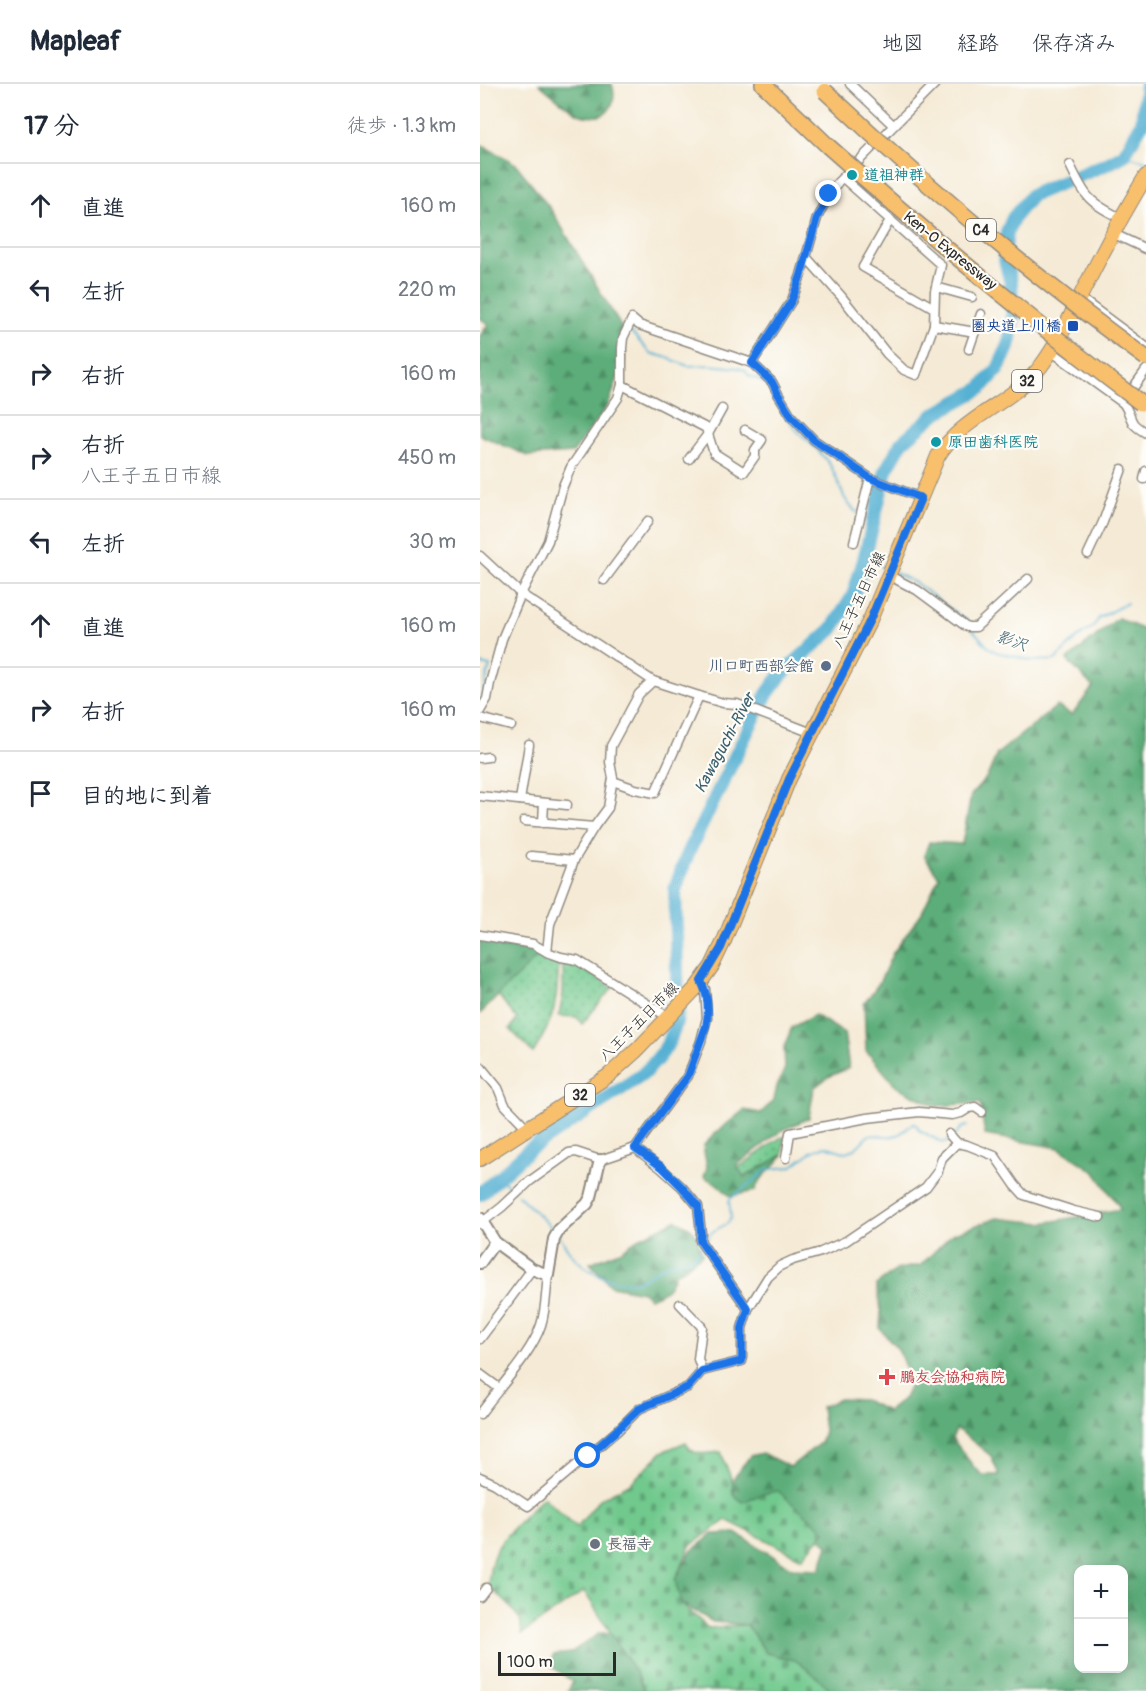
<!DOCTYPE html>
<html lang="ja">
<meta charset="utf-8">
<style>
:root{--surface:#fff;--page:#f6f6f7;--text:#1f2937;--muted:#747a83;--line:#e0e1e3}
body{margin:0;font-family:Pangolin,"Klee One",sans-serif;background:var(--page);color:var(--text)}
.controls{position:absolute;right:18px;bottom:18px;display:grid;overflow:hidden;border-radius:12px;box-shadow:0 3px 15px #0003}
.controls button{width:54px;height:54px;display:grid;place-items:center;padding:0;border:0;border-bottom:2px solid var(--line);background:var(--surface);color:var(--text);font:30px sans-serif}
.scale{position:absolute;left:18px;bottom:15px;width:118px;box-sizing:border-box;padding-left:6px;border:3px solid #2b2b2b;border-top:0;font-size:16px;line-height:21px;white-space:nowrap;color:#2b2b2b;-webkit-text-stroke:4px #fdfcf7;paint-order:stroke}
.stop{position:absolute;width:18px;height:18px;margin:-14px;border:4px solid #1a73e8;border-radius:50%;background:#fff}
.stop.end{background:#1a73e8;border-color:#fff;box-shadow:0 2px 6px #0008}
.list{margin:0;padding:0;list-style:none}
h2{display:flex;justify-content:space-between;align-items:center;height:78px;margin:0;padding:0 24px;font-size:26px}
h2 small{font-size:20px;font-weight:400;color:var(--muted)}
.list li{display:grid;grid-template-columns:39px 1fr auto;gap:18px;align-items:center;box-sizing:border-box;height:84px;padding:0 24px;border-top:2px solid var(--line)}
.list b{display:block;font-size:22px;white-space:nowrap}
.list p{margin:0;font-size:20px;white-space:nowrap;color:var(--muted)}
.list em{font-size:20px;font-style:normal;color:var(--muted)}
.icon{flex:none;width:33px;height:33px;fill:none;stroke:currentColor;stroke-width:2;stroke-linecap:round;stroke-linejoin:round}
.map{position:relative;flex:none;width:666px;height:1607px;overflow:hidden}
header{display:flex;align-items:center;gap:36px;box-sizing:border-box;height:84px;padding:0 30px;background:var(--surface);border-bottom:2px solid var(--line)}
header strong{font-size:28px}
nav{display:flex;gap:33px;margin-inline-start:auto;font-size:21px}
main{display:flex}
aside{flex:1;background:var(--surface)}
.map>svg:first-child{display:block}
</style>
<header>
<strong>Mapleaf</strong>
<nav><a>地図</a><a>経路</a><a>保存済み</a></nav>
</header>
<main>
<aside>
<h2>17 分<small>徒歩 · 1.3 km</small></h2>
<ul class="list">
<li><svg class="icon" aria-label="ahead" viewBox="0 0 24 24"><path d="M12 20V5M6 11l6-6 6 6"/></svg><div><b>直進</b></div><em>160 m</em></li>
<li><svg class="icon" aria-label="left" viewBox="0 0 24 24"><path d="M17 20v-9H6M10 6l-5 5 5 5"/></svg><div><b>左折</b></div><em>220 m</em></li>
<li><svg class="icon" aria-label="right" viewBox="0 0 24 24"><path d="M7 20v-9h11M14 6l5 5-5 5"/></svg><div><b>右折</b></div><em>160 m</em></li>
<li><svg class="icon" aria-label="right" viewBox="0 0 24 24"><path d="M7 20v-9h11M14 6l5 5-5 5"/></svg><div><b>右折</b><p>八王子五日市線</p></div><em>450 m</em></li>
<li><svg class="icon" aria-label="left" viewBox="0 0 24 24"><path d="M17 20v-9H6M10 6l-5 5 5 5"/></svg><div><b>左折</b></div><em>30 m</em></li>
<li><svg class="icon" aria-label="ahead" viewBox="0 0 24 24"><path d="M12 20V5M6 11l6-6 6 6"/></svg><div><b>直進</b></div><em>160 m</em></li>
<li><svg class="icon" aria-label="right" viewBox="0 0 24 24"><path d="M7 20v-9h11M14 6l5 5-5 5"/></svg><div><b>右折</b></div><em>160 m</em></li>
<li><svg class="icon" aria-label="arrive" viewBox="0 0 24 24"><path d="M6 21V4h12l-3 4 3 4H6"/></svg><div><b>目的地に到着</b></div></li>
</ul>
</aside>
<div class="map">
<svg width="666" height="1607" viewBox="0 0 666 1607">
<defs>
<pattern id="forest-firs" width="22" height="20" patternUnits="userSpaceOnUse" patternTransform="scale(1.5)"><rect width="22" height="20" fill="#5cad79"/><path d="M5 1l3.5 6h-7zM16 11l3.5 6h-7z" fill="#4c8d63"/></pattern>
<pattern id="cemetery-stones" width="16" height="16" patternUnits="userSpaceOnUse" patternTransform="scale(1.5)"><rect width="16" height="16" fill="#71c98e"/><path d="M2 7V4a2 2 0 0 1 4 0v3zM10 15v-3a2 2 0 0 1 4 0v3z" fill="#5da374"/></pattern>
<pattern id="park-dots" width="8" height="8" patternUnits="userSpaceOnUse" patternTransform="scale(1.5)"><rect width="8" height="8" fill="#71c98e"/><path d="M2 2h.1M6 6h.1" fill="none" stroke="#5da374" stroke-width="1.8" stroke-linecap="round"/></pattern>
</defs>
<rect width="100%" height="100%" fill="#fdfcf7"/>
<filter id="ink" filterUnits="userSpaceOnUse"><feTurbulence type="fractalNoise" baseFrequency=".0167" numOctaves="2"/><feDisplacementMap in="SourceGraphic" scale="12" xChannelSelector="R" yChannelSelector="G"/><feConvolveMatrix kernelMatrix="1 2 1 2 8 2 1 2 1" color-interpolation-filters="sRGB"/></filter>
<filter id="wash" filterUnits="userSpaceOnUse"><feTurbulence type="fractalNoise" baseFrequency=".008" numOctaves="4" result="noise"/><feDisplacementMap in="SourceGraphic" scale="24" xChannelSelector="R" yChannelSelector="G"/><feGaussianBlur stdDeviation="1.35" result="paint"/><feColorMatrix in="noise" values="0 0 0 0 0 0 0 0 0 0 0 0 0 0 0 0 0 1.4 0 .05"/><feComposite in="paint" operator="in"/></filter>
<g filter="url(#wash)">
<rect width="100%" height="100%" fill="#f5ead5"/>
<g fill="url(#forest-firs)" stroke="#446c52" stroke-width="1.5" fill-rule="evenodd">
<path d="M59,0H132C135,10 135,19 128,27C123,33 110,34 101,31C93,29 68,7 59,0Z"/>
<polygon points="0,60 36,80 72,127 142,244 144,276 128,322 93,369 48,372 0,351 0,252 8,240 0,234"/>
<path d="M638,534L666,547V1607H347L348,1604L317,1577L286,1569L267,1541L233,1538L201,1519L195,1497L210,1468L233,1450L256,1449L312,1484L340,1485L348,1461L299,1418L267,1426L254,1411L252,1397L270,1372L282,1369L310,1383L340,1359L344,1347L341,1323L360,1315L384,1316L408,1327L424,1314L431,1299L418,1265L400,1245L401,1227L396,1201L418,1185L441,1181L472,1150L517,1134L563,1139L641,1125L614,1087L579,1064L505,1051L500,1019L455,1022L417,1003L386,967L384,920L399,899L413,869L441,830L459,793L444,772L449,758L482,760L491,711L507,693L517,670L577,622L592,631L613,603L587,576ZM477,1345L511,1372L519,1391H502L493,1382L472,1354ZM598,1486H644V1584H598Z"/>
<polygon points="0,852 54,862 61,869 0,930"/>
<path d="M335,931L364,949L369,984L348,993L334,1004L329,1034L301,1047L257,1081L265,1093L303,1071C295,1084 279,1092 275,1107L250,1112L237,1100L224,1093L227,1083L223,1062L237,1048L264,1026L281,1029L294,1016L297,1002L305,984L304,963L312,943Z"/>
<path d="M196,1136C219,1148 215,1147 222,1170L205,1184L195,1189C190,1204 185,1209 169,1214L163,1208L131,1202L110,1179L140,1167L159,1154Z"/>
<polygon points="120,1549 139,1549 164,1607 88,1607 93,1598 71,1582 73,1571 90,1569"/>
</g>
<path fill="url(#cemetery-stones)" stroke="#4e7a5c" stroke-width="1.5" d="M206,1358C212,1374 227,1369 241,1368L252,1397L253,1411L263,1418L282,1410L298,1407L345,1447L322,1474L246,1436L210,1462L195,1496L201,1519L228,1544L267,1541L286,1569L318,1577L348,1603L347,1607H164L160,1595L104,1507L42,1550L40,1535L28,1520L8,1502C9,1491 10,1480 15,1469C23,1451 49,1428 63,1413L97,1443L120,1415L151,1399L182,1368Z"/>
<g fill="url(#park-dots)" stroke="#4e7a5c" stroke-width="1.5">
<path d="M61,869L66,873L79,876C77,917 76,934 53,969L30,945L37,935L18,911Z"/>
<polygon points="83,877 95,880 133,903 102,940 97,933 79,932 83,910"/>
<polygon points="305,1053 303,1071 264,1093 258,1084 300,1054"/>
</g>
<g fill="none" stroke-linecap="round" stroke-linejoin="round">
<g stroke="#55b0d3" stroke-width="2">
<polyline points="644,71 666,77"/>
<path d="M151,248L170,269L188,274L208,282L229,281L258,284L265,286L269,292C276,294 281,296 286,301C298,313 303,330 314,343C325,356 341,367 350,381C360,398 361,417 378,429"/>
<polyline points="384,433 392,442"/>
<polyline points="384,476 405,484"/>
<polyline points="416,489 437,500 491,540"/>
<polyline points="492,545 508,563 516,568 553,577 575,576 597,554 613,543 619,534 647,519"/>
<polyline points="0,580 10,582 0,617"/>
<polyline points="166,914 187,922"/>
<polyline points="474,1053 481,1044 487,1042"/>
<polyline points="19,1093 34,1107"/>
<polyline points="38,1111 75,1147"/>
<path d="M79,1151C83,1156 85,1162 89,1167C103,1186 132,1202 158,1197C168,1194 176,1185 186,1181C201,1175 211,1179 222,1164"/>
<path d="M225,1159L232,1148L248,1139L251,1133L249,1116L288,1085L311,1083L331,1068L345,1062L364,1068L369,1067L375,1065L389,1051C397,1051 410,1054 418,1051C425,1048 427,1042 434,1039L437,1042L439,1046L463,1059L470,1057"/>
</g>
<path stroke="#55b0d3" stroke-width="14" d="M0,1110L50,1065L162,991C183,971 193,957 198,928L195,805L208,769L271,640L287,610L301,591L352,545L373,512L384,476L406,386L422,358L455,330L500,305L518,285L529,261L533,235L531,199L524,172L527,148L533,134L552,111L629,79L644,71L662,39L666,0"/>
</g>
</g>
<g filter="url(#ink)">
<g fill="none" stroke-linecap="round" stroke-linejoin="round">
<defs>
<g id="minor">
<polyline points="370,0 413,41"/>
<path d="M590,81C606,115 609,118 642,135"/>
<polyline points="410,136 383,183 454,224"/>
<polyline points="634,150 666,165"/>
<polyline points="326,173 361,212 407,270 424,286 436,291 454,241 455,207 461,181 363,94"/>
<polyline points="456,203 492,213"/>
<polyline points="600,214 666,263"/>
<polyline points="454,241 495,248"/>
<polyline points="489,265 501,230"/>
<path d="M571,267L643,319C648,325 649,332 653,339C656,343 661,346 666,349"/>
<polyline points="272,279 312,216 321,191 337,134 349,110 358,98 455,0"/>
<polyline points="142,301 226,344 234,369 264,388 275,372 275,366 282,356 265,346"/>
<polyline points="648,311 666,286"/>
<polyline points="209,375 228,350 242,325"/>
<polyline points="664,395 666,387"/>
<polyline points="374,458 390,394"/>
<polyline points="608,470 623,438 642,385"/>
<polyline points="0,472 41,510 173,597 219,612 243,619 257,620 332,649"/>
<polyline points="410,492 437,506 487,543 496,543 548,495"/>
<polyline points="124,496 168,437"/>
<polyline points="0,627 7,615 10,599 22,555 41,510 68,457 83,402 91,383 138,314 142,301 142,264 143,254 152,235 159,241 272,279 292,298 298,310 312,333 334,356 390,394 441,414"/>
<polyline points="0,634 31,642"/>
<polyline points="0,674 8,673"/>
<polyline points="133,697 155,705 175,709 219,612"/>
<polyline points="0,712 87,721"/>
<polyline points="40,716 49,661"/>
<polyline points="44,737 114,743"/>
<polyline points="63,739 64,719"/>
<polyline points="51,772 94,776"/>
<polyline points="0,851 53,860 67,868 81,873 97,876 188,933"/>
<polyline points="67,868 70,840 94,776 114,743 128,724 133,694 130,678 131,662 159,610 173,597"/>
<polyline points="0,982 18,1004 25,1021 48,1045"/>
<polyline points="469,1050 477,1059 487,1061 515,1072 535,1101 544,1111 594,1127 620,1133"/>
<polyline points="155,1064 181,1084 202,1103 218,1122 221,1149 220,1157 268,1225"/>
<polyline points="306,1074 310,1049 387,1034 439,1028 472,1031 481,1029 489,1024 495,1023 502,1028"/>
<polyline points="0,1140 22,1123 50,1097 89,1069 96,1068 120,1076 155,1064 208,992 221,957 227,934 225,905 221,897"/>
<polyline points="200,1220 222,1243 218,1275 222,1287"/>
<polyline points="0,1255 52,1185"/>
<polyline points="0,1290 19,1304"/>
<path d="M0,1330C18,1305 52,1269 61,1241C66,1226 66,1207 68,1191"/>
<polyline points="0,1393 15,1400 48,1422 137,1347 159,1325 208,1303 222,1287 262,1277 262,1244 268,1225 288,1193 300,1182 313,1176 341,1168 366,1157 446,1103 458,1087 462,1074 477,1059"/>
<polyline points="0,1512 6,1504"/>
</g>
<g id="tertiary">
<polyline points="0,1134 15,1158 52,1185 68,1191 74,1155 79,1146 107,1120 111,1113 120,1076"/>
<polyline points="0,1179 15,1158"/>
</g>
<path id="primary" d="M0,1075L128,992L157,966L179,943L217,903L232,882L244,857L309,695L390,536L458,372C482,333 534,318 561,282C579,258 591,231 604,205C623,167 644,128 666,92"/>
<polyline id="motorway" points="283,0 348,62"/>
</defs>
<use href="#minor" stroke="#908a80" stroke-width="11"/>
<use href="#tertiary" stroke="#908a80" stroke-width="14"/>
<use href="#primary" stroke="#908a80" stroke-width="16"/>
<use href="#motorway" stroke="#908a80" stroke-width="18"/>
<use href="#minor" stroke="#fff" stroke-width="8"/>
<use href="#tertiary" stroke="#fff" stroke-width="10"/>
<use href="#primary" stroke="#f8bf6c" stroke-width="14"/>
<use href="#motorway" stroke="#f8bf6c" stroke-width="15"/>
<defs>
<g id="motorway-bridge">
<path d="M345,7C448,104 552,191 666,274"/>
<path d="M348,62C449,152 553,238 661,319"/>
</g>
</defs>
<use href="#motorway-bridge" stroke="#908a80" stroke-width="18" stroke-linecap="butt"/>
<use href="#motorway-bridge" stroke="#f8bf6c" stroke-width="15"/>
</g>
</g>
<g fill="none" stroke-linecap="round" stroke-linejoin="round" filter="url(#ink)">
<path stroke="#1a73e8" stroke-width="8" d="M108,1372L136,1347L159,1325L208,1303L222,1287L262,1277V1244L268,1225L220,1157L221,1149L218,1122L202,1103L182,1083L155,1064L208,992L226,942C229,928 228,911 221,897L241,864L309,695L390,536L441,414L390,394L334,356L312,333L298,310L292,298L272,279L312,216L321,191L337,134L349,110"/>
</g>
<g fill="#0f9aa8" stroke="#fdfcf7" stroke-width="2">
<circle cx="372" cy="91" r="6"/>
<circle cx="456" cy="358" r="6"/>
</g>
<rect fill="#1a4fb4" stroke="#fdfcf7" stroke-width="2" x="587" y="236" width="12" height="12" rx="3"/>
<circle fill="#5c6f8a" stroke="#fdfcf7" stroke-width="2" cx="346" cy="582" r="6"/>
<path fill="#e0444e" stroke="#fdfcf7" stroke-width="2" d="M404 1284h6v6h6v6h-6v6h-6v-6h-6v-6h6z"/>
<circle fill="#6b7280" stroke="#fdfcf7" stroke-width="2" cx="115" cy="1460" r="6"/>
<g text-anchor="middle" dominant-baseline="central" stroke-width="4.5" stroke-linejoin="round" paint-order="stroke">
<g fill="#fdfcf7" stroke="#6a6a68" stroke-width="1.5">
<rect x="486" y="135" width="30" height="22" rx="4.5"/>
<rect x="532" y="286" width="30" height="22" rx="4.5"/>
<rect x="85" y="1000" width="30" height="22" rx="4.5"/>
</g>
<g font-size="14" font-weight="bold" fill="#2b2b2b">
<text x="501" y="146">C4</text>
<text x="547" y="297">32</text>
<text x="100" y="1011">32</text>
</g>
<g font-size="15" font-weight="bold" fill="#0d838f" stroke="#fdfcf7" text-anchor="start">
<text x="384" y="91">道祖神群</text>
<text x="468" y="358">原田歯科医院</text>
</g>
<g font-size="15" fill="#2b2b2b" stroke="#fdfcf7">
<text transform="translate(470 167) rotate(39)">Ken-O Expressway</text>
<text transform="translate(379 516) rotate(-65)">八王子五日市線</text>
<text transform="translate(159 938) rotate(-45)">八王子五日市線</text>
</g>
<g font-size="15" font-weight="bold" fill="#164399" stroke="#fdfcf7" text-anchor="end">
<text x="581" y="242">圏央道上川橋</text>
</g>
<g font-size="15" font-weight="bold" fill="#4e5e75" stroke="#fdfcf7" text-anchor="end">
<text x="334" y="582">川口町西部会館</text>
</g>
<g font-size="15" font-weight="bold" fill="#be3a42" stroke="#fdfcf7" text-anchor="start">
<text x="420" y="1293">鵬友会協和病院</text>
</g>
<g font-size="15" font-weight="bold" fill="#5b616d" stroke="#fdfcf7" text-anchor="start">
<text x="127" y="1460">長福寺</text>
</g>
<g font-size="16" font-style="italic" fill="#3c606e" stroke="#fdfcf7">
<text transform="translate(532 557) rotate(19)">影沢</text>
<text transform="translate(245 659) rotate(-62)">Kawaguchi-River</text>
</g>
</g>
</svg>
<div class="controls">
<button>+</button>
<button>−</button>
</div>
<div class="scale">100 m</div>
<div class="stop" style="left:108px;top:1372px"></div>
<div class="stop end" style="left:349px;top:110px"></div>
</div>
</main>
